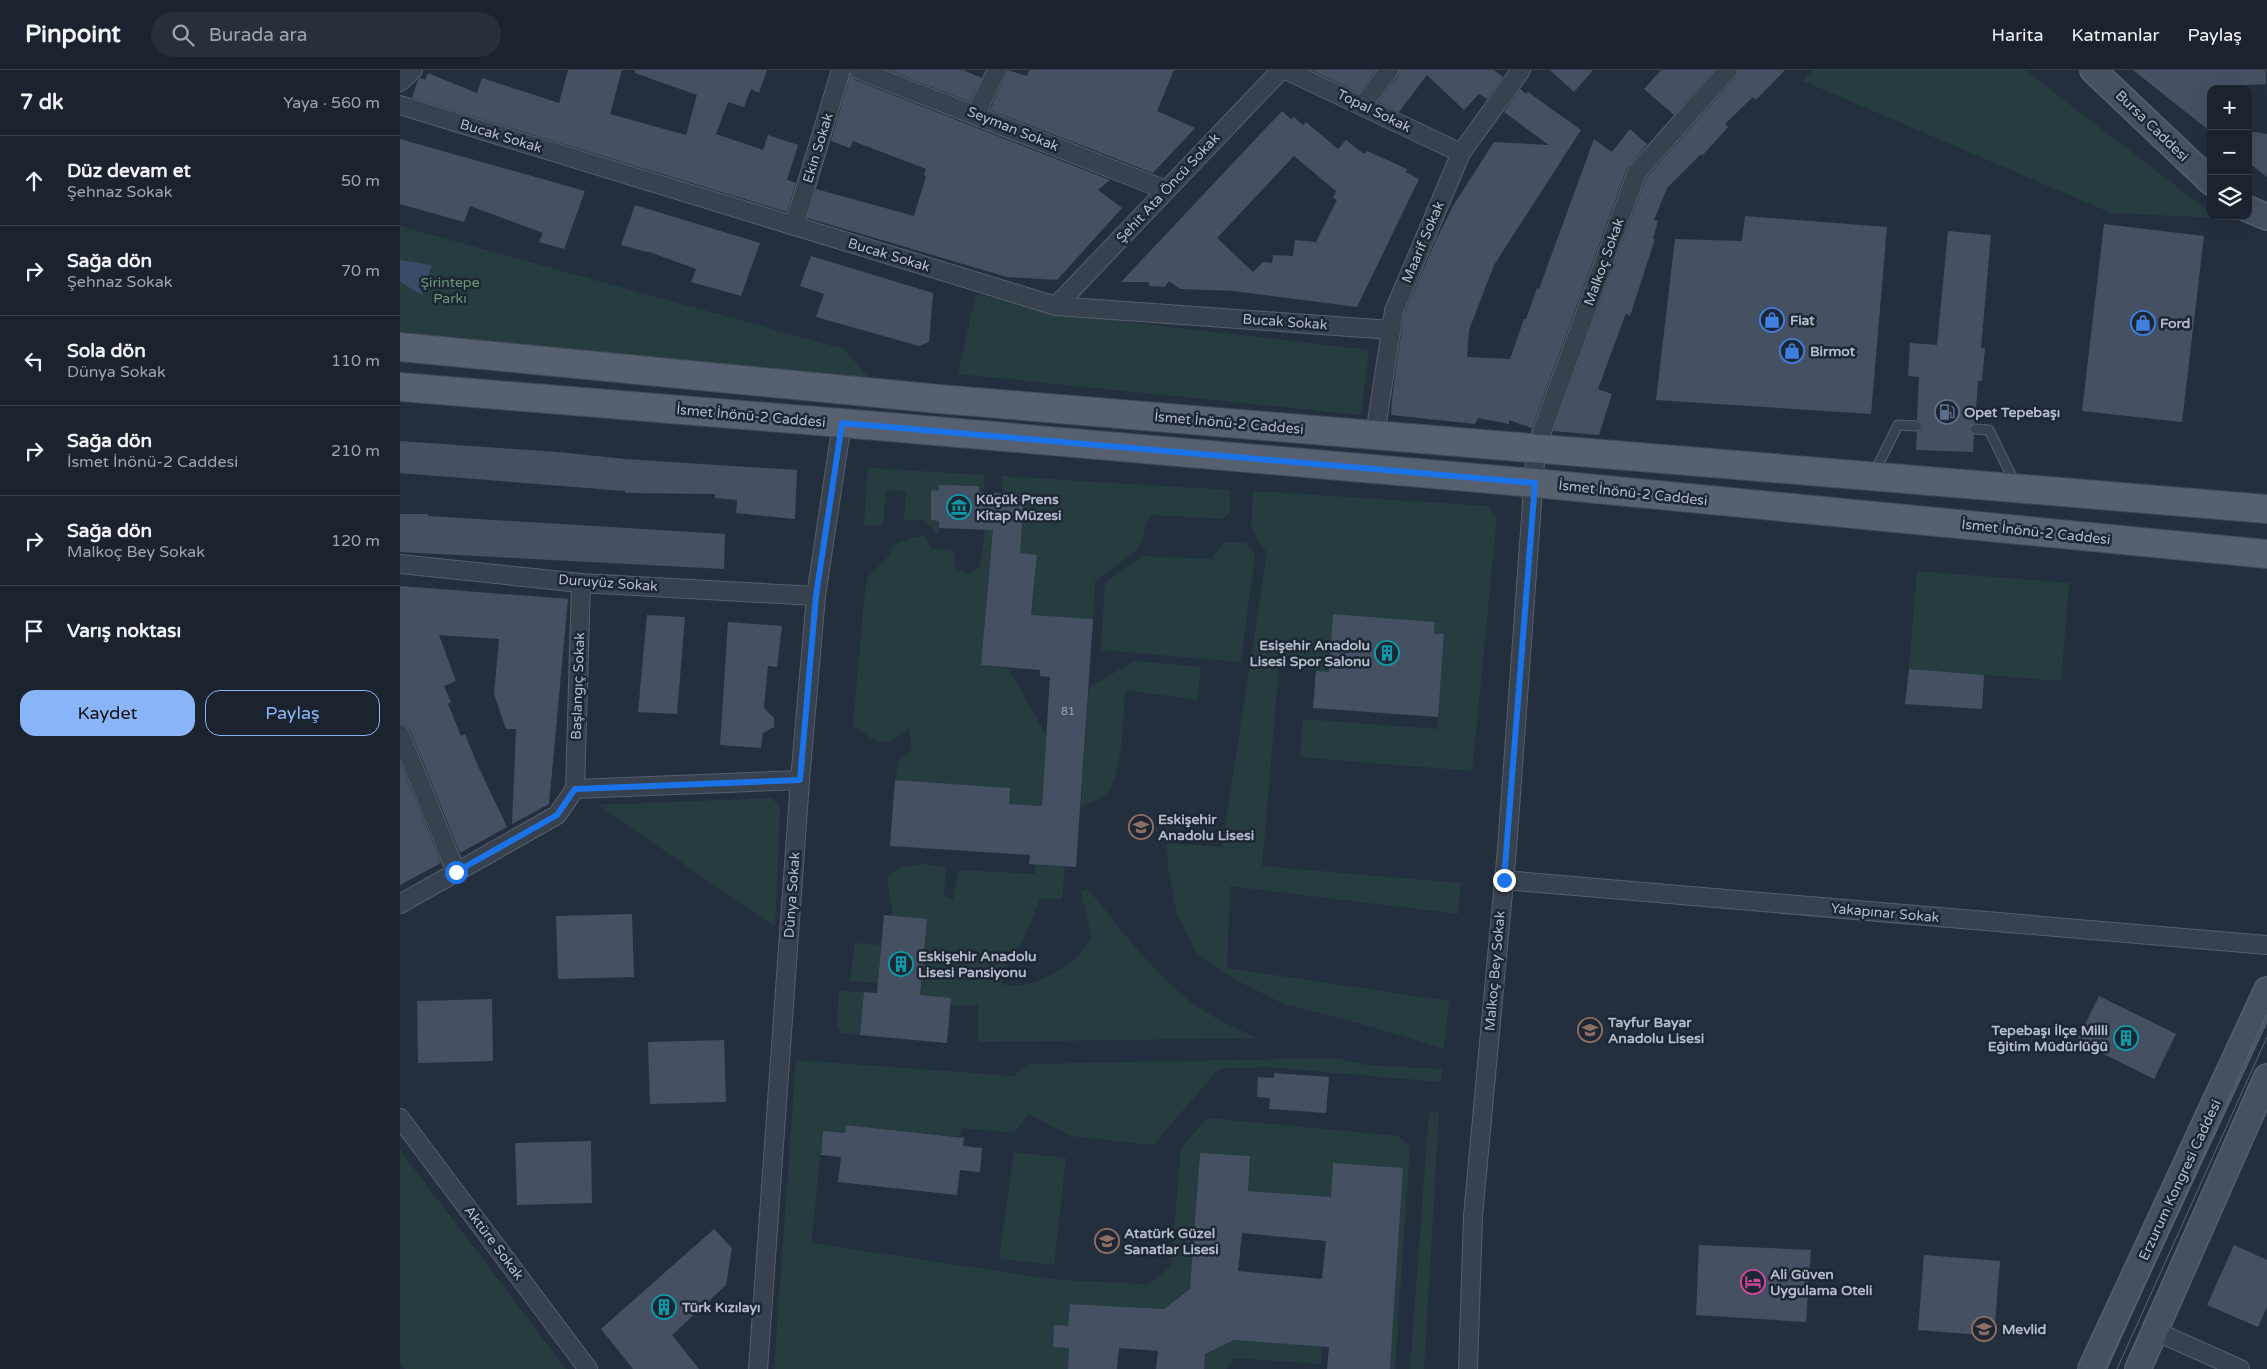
<!DOCTYPE html>
<html lang="tr">
<meta charset="utf-8">
<style>
:root{--surface:#1b232e;--page:#282f3a;--text:#f1f3f6;--muted:#a0a4aa;--line:#39404a;--accent:#8ab4f8}
body{margin:0;font-family:"Varela Round",sans-serif;background:var(--page);color:var(--text)}
.controls{position:absolute;right:15px;top:15px;display:grid;overflow:hidden;border-radius:10px;box-shadow:0 5px 20px #0002}
.controls button{width:45px;height:45px;display:grid;place-items:center;padding:0;border:0;border-bottom:1px solid var(--line);background:var(--surface);color:var(--text);font:25px sans-serif}
.stop{position:absolute;width:15px;height:15px;margin:-11px;border:4px solid #1a73e8;border-radius:50%;background:#fff}
.stop.end{background:#1a73e8;border-color:#fff;box-shadow:0 1px 5px #0008}
.list{margin:0;padding:0;list-style:none}
h2{display:flex;justify-content:space-between;align-items:center;height:65px;margin:0;padding:0 20px;font-size:21px}
h2 small{font-size:16px;font-weight:400;color:var(--muted)}
.list li{display:grid;grid-template-columns:32px 1fr auto;gap:15px;align-items:center;box-sizing:border-box;height:90px;padding:0 20px;border-top:1px solid var(--line)}
.list b{display:block;font-size:19px;white-space:nowrap}
.list p{margin:0;font-size:16px;white-space:nowrap;color:var(--muted)}
.list em{font-size:16px;font-style:normal;color:var(--muted)}
.actions{display:flex;gap:10px;padding:15px 20px}
.actions a{flex:1;padding:11px 0;border:1px solid var(--accent);border-radius:15px;text-align:center;font-size:18px;color:var(--accent)}
.actions .main{background:var(--accent);color:#111}
.icon{flex:none;width:28px;height:28px;fill:none;stroke:currentColor;stroke-width:2;stroke-linecap:round;stroke-linejoin:round}
.map{position:relative;flex:none;width:1867px;height:1299px;overflow:hidden}
header{display:flex;align-items:center;gap:30px;box-sizing:border-box;height:70px;padding:0 25px;background:var(--surface);border-bottom:1px solid var(--line)}
header strong{font-size:24px}
nav{display:flex;gap:28px;margin-inline-start:auto;font-size:18px}
.search{width:350px;height:45px;background:var(--page);display:flex;align-items:center;gap:12px;box-sizing:border-box;padding:0 18px;border-radius:28px;color:var(--muted);font-size:19px}
main{display:flex}
aside{flex:1;background:var(--surface)}
.map>svg:first-child{display:block}
</style>
<header>
<strong>Pinpoint</strong>
<div class="search"><svg class="icon" aria-label="search" viewBox="0 0 24 24"><circle cx="10" cy="10" r="6"/><path d="M15 15l6 6"/></svg>Burada ara</div>
<nav><a>Harita</a><a>Katmanlar</a><a>Paylaş</a></nav>
</header>
<main>
<aside>
<h2>7 dk<small>Yaya · 560 m</small></h2>
<ul class="list">
<li><svg class="icon" aria-label="ahead" viewBox="0 0 24 24"><path d="M12 20V5M6 11l6-6 6 6"/></svg><div><b>Düz devam et</b><p>Şehnaz Sokak</p></div><em>50 m</em></li>
<li><svg class="icon" aria-label="right" viewBox="0 0 24 24"><path d="M7 20v-9h11M14 6l5 5-5 5"/></svg><div><b>Sağa dön</b><p>Şehnaz Sokak</p></div><em>70 m</em></li>
<li><svg class="icon" aria-label="left" viewBox="0 0 24 24"><path d="M17 20v-9H6M10 6l-5 5 5 5"/></svg><div><b>Sola dön</b><p>Dünya Sokak</p></div><em>110 m</em></li>
<li><svg class="icon" aria-label="right" viewBox="0 0 24 24"><path d="M7 20v-9h11M14 6l5 5-5 5"/></svg><div><b>Sağa dön</b><p>İsmet İnönü-2 Caddesi</p></div><em>210 m</em></li>
<li><svg class="icon" aria-label="right" viewBox="0 0 24 24"><path d="M7 20v-9h11M14 6l5 5-5 5"/></svg><div><b>Sağa dön</b><p>Malkoç Bey Sokak</p></div><em>120 m</em></li>
<li><svg class="icon" aria-label="arrive" viewBox="0 0 24 24"><path d="M6 21V4h12l-3 4 3 4H6"/></svg><div><b>Varış noktası</b></div></li>
</ul>
<div class="actions"><a class="main">Kaydet</a><a>Paylaş</a></div>
</aside>
<div class="map">
<svg width="1867" height="1299" viewBox="0 0 1867 1299">
<rect width="100%" height="100%" fill="#242f3e"/>
<g fill="#263c3f">
<polygon points="1413,0 1625,0 1811,143 1811,146 1818,148 1711,143 1403,11"/>
<polygon points="0,156 444,279 469,308 0,264"/>
<polygon points="576,224 718,251 969,280 961,345 558,304"/>
<polygon points="468,398 585,405 584,417 579,424 579,416 539,415 539,421 532,421 531,450 539,451 539,466 525,450 504,450 506,422 486,420 483,456 464,455"/>
<polygon points="601,406 830,420 830,443 823,449 750,445 738,479 695,511 693,549 659,547 631,555 637,485 591,481 581,595 608,598 646,665 642,736 609,734 609,718 495,710 499,691 512,679 509,658 493,670 477,672 453,656 465,520 468,507 490,485 493,475 509,469 525,465 532,479 553,480 556,500 571,504 580,497 585,459 622,457 624,425 603,424"/>
<polygon points="853,421 1088,436 1097,447 1072,701 900,687 903,649 1037,659 1044,565 1034,564 1035,552 933,544 929,602 879,596 862,796 1061,813 1058,844 830,816 827,898 1049,931 1044,979 972,957 884,934 830,907 797,883 777,843 768,798 767,773 822,777 867,483 851,458"/>
<polygon points="823,472 846,472 855,484 841,592 701,580 705,513 743,486 812,489"/>
<polygon points="1517,501 1669,513 1661,611 1509,599"/>
<path d="M735,591L801,597L797,630L725,620C724,643 722,700 710,719C702,729 692,733 681,736L689,617Z"/>
<polygon points="372,728 380,738 375,857 198,735"/>
<path d="M522,794L546,797L544,825L553,830L559,800L635,804V795L665,797L662,829H640L623,872L607,892L601,913C619,923 658,904 673,890C680,884 686,876 692,869L681,821L688,819C723,861 757,910 804,941C821,952 840,960 858,968L578,972V935L550,936L551,928L520,925L527,849L493,846C492,831 487,820 488,805L499,798Z"/>
<polygon points="455,873 481,875 478,913 450,911"/>
<polygon points="439,921 464,922 460,965 441,963 437,954"/>
<polygon points="935,988 966,995 1042,999 1041,1012 867,997 819,999 753,1075 670,1066 629,1044 614,1063 562,1058 559,1067 447,1055 445,1063 423,1061 411,1173 658,1210 748,1214 771,1196 781,1077 808,1048 998,1066 1010,1076 995,1299 990,1299 1003,1098 933,1093 931,1127 848,1121 850,1086 800,1083 790,1219 764,1239 670,1234 668,1256 654,1255 653,1277 669,1278 668,1299 374,1299 396,990 613,1006 630,994"/>
<polygon points="1029,1042 1039,1043 1024,1299 1010,1299"/>
<polygon points="0,1080 166,1299 5,1299 0,1293"/>
<polygon points="614,1082 666,1088 654,1195 599,1189"/>
<polygon points="834,1270 921,1276 922,1294 834,1288 826,1299 804,1299 805,1284"/>
</g>
<polygon fill="#394c67" points="0,190 32,195 22,225 0,212"/>
<g fill="#455162" fill-rule="evenodd">
<polygon points="168,0 222,0 210,44 286,65 297,25 235,3 235,0 367,0 359,23 351,19 344,37 328,32 316,64 363,80 368,65 398,75 387,110 396,113 387,142 12,28 18,10 20,8 25,10 28,3 77,23 82,8 159,33"/>
<polygon points="488,0 563,0 582,8 570,32"/>
<polygon points="608,0 627,6 629,0 774,0 757,41 795,58 753,103 590,40"/>
<polygon points="911,0 976,0 959,23"/>
<polygon points="999,0 1094,0 1103,7 1087,29 1079,24 1064,40 1027,5 999,42 978,32 998,6"/>
<polygon points="1150,0 1193,0 1174,22"/>
<polygon points="1261,0 1314,0 1274,45 1244,19"/>
<polygon points="1338,0 1385,0 1356,30 1353,27 1325,54 1328,57 1302,86 1301,84 1267,118 1254,150 1258,151 1253,169 1255,169 1230,246 1226,243 1198,319 1212,324 1199,365 1153,361 1246,108 1336,7"/>
<polygon points="1733,0 1866,0 1866,14 1811,17 1811,62"/>
<polygon points="450,6 455,10 710,110 698,120 722,138 657,210 607,207 407,148 416,119 514,146 526,106 524,105 526,99 453,71 450,78 431,71"/>
<polygon points="1120,19 1126,24 1128,22 1181,60 1094,195 1069,260 1067,287 1110,289 1124,249 1126,249 1137,218 1139,219 1194,69 1212,82 1230,59 1247,74 1227,98 1132,358 1109,350 1109,354 1078,348 1075,354 991,345 993,320 1004,244 1036,170 1053,136 1094,72 1149,75 1104,42"/>
<path d="M882,41L891,49L894,47L903,55L906,52L938,79L946,70L964,84L967,81L1007,99L1006,102L1019,109L957,237L834,221L780,219L769,211L765,217L750,216L748,212H721ZM894,86L936,121L933,128L937,130L916,172L895,170L893,186L873,185L872,193L863,192L853,202L817,168Z"/>
<polygon points="1848,61 1867,64 1867,107 1848,92"/>
<polygon points="0,69 185,121 164,179 139,172 143,163 70,136 64,152 0,134"/>
<polygon points="235,135 360,173 341,226 291,212 296,199 247,181 247,182 221,175"/>
<polygon points="1345,146 1487,157 1471,344 1256,330 1275,169 1342,171"/>
<polygon points="1704,154 1804,166 1782,352 1682,341"/>
<polygon points="1548,161 1591,165 1581,278 1585,278 1582,311 1578,311 1575,353 1569,358 1570,362 1574,365 1573,382 1516,380 1517,362 1522,360 1523,356 1521,351 1517,350 1519,307 1508,306 1510,273 1537,275"/>
<polygon points="411,186 533,223 529,272 519,276 416,247 424,224 400,216"/>
<polygon points="0,371 158,382 225,389 397,400 395,449 336,443 337,430 315,428 315,424 225,423 225,421 0,403"/>
<polygon points="539,415 579,416 579,422 624,425 620,483 637,485 631,545 693,549 676,797 629,794 630,785 490,776 495,710 610,718 609,734 642,736 650,607 640,606 640,600 581,595 593,460 539,458 539,451 531,450 531,420 539,421"/>
<polygon points="0,444 28,444 28,446 325,464 324,499 0,482"/>
<polygon points="0,516 168,529 149,734 112,754 116,659 106,659 94,624 99,569 39,565 56,611 44,616 51,632 48,634 61,666 65,664 78,696 107,757 60,783 10,660 6,655 0,654"/>
<polygon points="933,544 1035,552 1034,564 1044,564 1038,647 913,638 916,601 929,602"/>
<polygon points="247,545 285,547 277,644 238,642"/>
<polygon points="328,552 382,556 377,597 368,596 364,638 374,648 374,657 363,663 361,678 320,675"/>
<polygon points="1509,599 1584,605 1582,639 1505,634"/>
<polygon points="0,692 41,793 0,815"/>
<polygon points="232,844 234,907 158,909 156,846"/>
<polygon points="484,845 527,849 520,925 551,928 547,973 460,965 464,922 477,923"/>
<polygon points="1699,926 1776,964 1754,1009 1677,971"/>
<polygon points="92,929 93,991 18,993 17,931"/>
<polygon points="324,970 326,1032 250,1034 248,972"/>
<polygon points="874,1003 929,1007 926,1043 869,1039 870,1028 857,1027 858,1007 874,1008"/>
<polygon points="446,1055 564,1068 563,1076 582,1078 580,1102 560,1100 557,1125 438,1112 441,1087 421,1085 423,1061 445,1063"/>
<polygon points="191,1071 192,1133 117,1135 115,1073"/>
<path d="M800,1083L850,1086L848,1121L931,1127L933,1093L1003,1098L990,1299H927L929,1277L834,1270L805,1284L804,1299H756L758,1281L719,1278L717,1299H668L669,1278L653,1277L654,1255L668,1256L670,1234L764,1239L790,1219ZM842,1163L926,1171L922,1209L838,1201Z"/>
<polygon points="314,1159 332,1178 326,1215 272,1265 299,1299 233,1299 201,1259"/>
<polygon points="1299,1175 1411,1180 1406,1252 1296,1245"/>
<polygon points="1834,1175 1867,1190 1867,1237 1858,1257 1807,1235"/>
<polygon points="1524,1185 1600,1191 1594,1266 1518,1260"/>
</g>
<g fill="none" stroke-linecap="round" stroke-linejoin="round">
<defs>
<g id="service">
<polyline points="1575,359 1589,360 1615,413"/>
<polyline points="1474,403 1498,355 1517,356"/>
</g>
<g id="minor">
<polyline points="459,0 766,120"/>
<polyline points="886,0 1061,83"/>
<polyline points="0,12 13,0"/>
<polyline points="0,35 656,236 991,260"/>
<polyline points="963,35 989,0"/>
<polyline points="576,44 597,0"/>
<polyline points="394,156 441,0"/>
<polyline points="656,236 881,0"/>
<polyline points="975,365 994,241 1061,83 1121,0"/>
<polyline points="0,494 181,513 416,526"/>
<polyline points="0,664 56,802"/>
<polyline points="175,719 181,513"/>
<polyline points="1104,810 1867,875"/>
<polyline points="0,834 157,745 175,719 400,710"/>
<polyline points="0,1048 188,1299"/>
<polyline points="1755,1261 1840,1299"/>
<polyline points="358,1299 400,710 416,526 442,353"/>
<polyline points="1068,1299 1073,1146 1107,779 1136,378 1237,102 1328,0"/>
</g>
<g id="secondary">
<polyline points="1693,0 1811,112"/>
<polyline points="1848,139 1867,147"/>
<polyline points="1691,1299 1867,920"/>
<polyline points="1738,1299 1867,1007"/>
</g>
<g id="primary">
<polyline points="0,277 539,329 1867,439"/>
<polyline points="0,317 478,356 1135,413 1867,484"/>
</g>
</defs>
<use href="#service" stroke="#565f6c" stroke-width="11"/>
<use href="#minor" stroke="#565f6c" stroke-width="20"/>
<use href="#secondary" stroke="#565f6c" stroke-width="28"/>
<use href="#primary" stroke="#414a57" stroke-width="30"/>
<use href="#service" stroke="#38414e" stroke-width="9"/>
<use href="#minor" stroke="#38414e" stroke-width="18"/>
<use href="#secondary" stroke="#465061" stroke-width="25"/>
<use href="#primary" stroke="#56606e" stroke-width="28"/>
<g stroke="#5a6575" stroke-width="1">
<polyline points="1707,1299 1867,944"/>
<polyline points="1717,1299 1867,967"/>
</g>
</g>
<g fill="none" stroke-linecap="round" stroke-linejoin="round">
<polyline stroke="#1a73e8" stroke-width="6" points="56,802 157,745 175,719 400,710 416,526 442,353 1135,413 1104,810"/>
</g>
<defs>
<symbol id="shop-ring" viewBox="-11 -11 22 22"><circle r="9.5" fill="#1d2633" stroke="#3f7fe0" stroke-width="1.5"/><path d="M-5-2.5h2.3a2.7 3.5 0 0 1 5.4 0H5L5.5 6h-11ZM-1.5-2.5h3a1.5 2.3 0 0 0-3 0Z" fill="#3f7fe0"/></symbol>
<symbol id="fuel-ring" viewBox="-11 -11 22 22"><circle r="9.5" fill="#1d2633" stroke="#5c6f8a" stroke-width="1.5"/><path d="M-5.5-6h7V0h2V4h1.3V-2.5L3-4.5l.8-.8L6-3V5H2.5V1h-1V6h-7ZM-4.2-4.7v3.2H.2V-4.7Z" fill="#5c6f8a"/></symbol>
<symbol id="museum-ring" viewBox="-11 -11 22 22"><circle r="9.5" fill="#1d2633" stroke="#0f9aa8" stroke-width="1.5"/><path d="M0-6L6-3V-2H-6V-3ZM-5-1h2V3h-2ZM-1-1h2V3h-2ZM3-1h2V3H3ZM-6 4H6V6H-6Z" fill="#0f9aa8"/></symbol>
<symbol id="building-ring" viewBox="-11 -11 22 22"><circle r="9.5" fill="#1d2633" stroke="#0f9aa8" stroke-width="1.5"/><path d="M-4-6H4V6H1V3H-1V6H-4ZM-2.5-4.3h1.7v1.8h-1.7ZM.8-4.3h1.7v1.8H.8ZM-2.5-1h1.7V.8h-1.7ZM.8-1h1.7V.8H.8Z" fill="#0f9aa8"/></symbol>
<symbol id="school-ring" viewBox="-11 -11 22 22"><circle r="9.5" fill="#1d2633" stroke="#8d6e63" stroke-width="1.5"/><path d="M0-5L7-2L0 1L-7-2ZM-4 1L0 2.5L4 1V4Q0 6-4 4Z" fill="#8d6e63"/></symbol>
<symbol id="hotel-ring" viewBox="-11 -11 22 22"><circle r="9.5" fill="#1d2633" stroke="#d1479c" stroke-width="1.5"/><path d="M-6-4.5h1.5V1H6V5H4.5V3h-9V5H-6ZM-4 0a1.8 1.8 0 1 1 3.6 0ZM.5 0V-2.5h3Q6-2.5 6 0Z" fill="#d1479c"/></symbol>
</defs>
<g fill-rule="evenodd">
<use href="#shop-ring" x="1358" y="236" width="28" height="28"/>
<use href="#shop-ring" x="1729" y="239" width="28" height="28"/>
<use href="#shop-ring" x="1378" y="267" width="28" height="28"/>
<use href="#fuel-ring" x="1533" y="328" width="28" height="28"/>
<use href="#museum-ring" x="545" y="423" width="28" height="28"/>
<use href="#building-ring" x="973" y="569" width="28" height="28"/>
<use href="#school-ring" x="727" y="743" width="28" height="28"/>
<use href="#building-ring" x="487" y="880" width="28" height="28"/>
<use href="#school-ring" x="1176" y="946" width="28" height="28"/>
<use href="#building-ring" x="1712" y="954" width="28" height="28"/>
<use href="#school-ring" x="693" y="1157" width="28" height="28"/>
<use href="#hotel-ring" x="1339" y="1198" width="28" height="28"/>
<use href="#building-ring" x="250" y="1223" width="28" height="28"/>
<use href="#school-ring" x="1570" y="1245" width="28" height="28"/>
</g>
<g text-anchor="middle" dominant-baseline="central" stroke-width="5" stroke-linejoin="round" paint-order="stroke">
<g font-size="11" fill="#98a1af">
<text x="668" y="641">81</text>
</g>
<g font-size="14" fill="#b4bcc9" stroke="#1d2633">
<text transform="translate(974 41) rotate(26)">Topal Sokak</text>
<text transform="translate(1752 56) rotate(44)">Bursa Caddesi</text>
<text transform="translate(613 59) rotate(22)">Seyman Sokak</text>
<text transform="translate(101 66) rotate(17)">Bucak Sokak</text>
<text transform="translate(418 78) rotate(-73)">Ekin Sokak</text>
<text transform="translate(768 118) rotate(-47)">Şehit Ata Öncü Sokak</text>
<text transform="translate(1023 172) rotate(-67)">Maarif Sokak</text>
<text transform="translate(489 185) rotate(17)">Bucak Sokak</text>
<text transform="translate(1204 192) rotate(-70)">Malkoç Sokak</text>
<text transform="translate(885 252) rotate(4)">Bucak Sokak</text>
<text transform="translate(351 346) rotate(5)">İsmet İnönü-2 Caddesi</text>
<text transform="translate(829 353) rotate(5)">İsmet İnönü-2 Caddesi</text>
<text transform="translate(1233 423) rotate(6)">İsmet İnönü-2 Caddesi</text>
<text transform="translate(1636 462) rotate(6)">İsmet İnönü-2 Caddesi</text>
<text transform="translate(208 513) rotate(4)">Duruyüz Sokak</text>
<text transform="translate(178 616) rotate(-88)">Başlangıç Sokak</text>
<text transform="translate(392 825) rotate(-86)">Dünya Sokak</text>
<text transform="translate(1485 843) rotate(5)">Yakapınar Sokak</text>
<text transform="translate(1095 901) rotate(-85)">Malkoç Bey Sokak</text>
<text transform="translate(1780 1110) rotate(-65)">Erzurum Kongresi Caddesi</text>
<text transform="translate(94 1173) rotate(53)">Aktüre Sokak</text>
</g>
<g font-size="14" fill="#6b9a76" stroke="#1d2633">
<text x="50" y="212">Şirintepe<tspan x="50" dy="16">Parkı</tspan></text>
</g>
<g font-size="14" font-weight="bold" fill="#b4bcc9" stroke="#1d2633" text-anchor="start">
<text x="1390" y="250">Fiat</text>
<text x="1760" y="253">Ford</text>
<text x="1410" y="281">Birmot</text>
<text x="1564" y="342">Opet Tepebaşı</text>
<text x="576" y="429">Küçük Prens<tspan x="576" dy="16">Kitap Müzesi</tspan></text>
<text x="970" y="575" text-anchor="end">Esişehir Anadolu<tspan x="970" dy="16">Lisesi Spor Salonu</tspan></text>
<text x="758" y="749">Eskişehir<tspan x="758" dy="16">Anadolu Lisesi</tspan></text>
<text x="518" y="886">Eskişehir Anadolu<tspan x="518" dy="16">Lisesi Pansiyonu</tspan></text>
<text x="1208" y="952">Tayfur Bayar<tspan x="1208" dy="16">Anadolu Lisesi</tspan></text>
<text x="1708" y="960" text-anchor="end">Tepebaşı İlçe Milli<tspan x="1708" dy="16">Eğitim Müdürlüğü</tspan></text>
<text x="724" y="1163">Atatürk Güzel<tspan x="724" dy="16">Sanatlar Lisesi</tspan></text>
<text x="1370" y="1204">Ali Güven<tspan x="1370" dy="16">Uygulama Oteli</tspan></text>
<text x="282" y="1237">Türk Kızılayı</text>
<text x="1602" y="1259">Mevlid</text>
</g>
</g>
</svg>
<div class="controls">
<button>+</button>
<button>−</button>
<button><svg class="icon" aria-label="layers" viewBox="0 0 24 24"><path d="M12 4l9 5-9 5-9-5zM3 14l9 5 9-5"/></svg></button>
</div>
<div class="stop" style="left:56px;top:802px"></div>
<div class="stop end" style="left:1104px;top:810px"></div>
</div>
</main>
